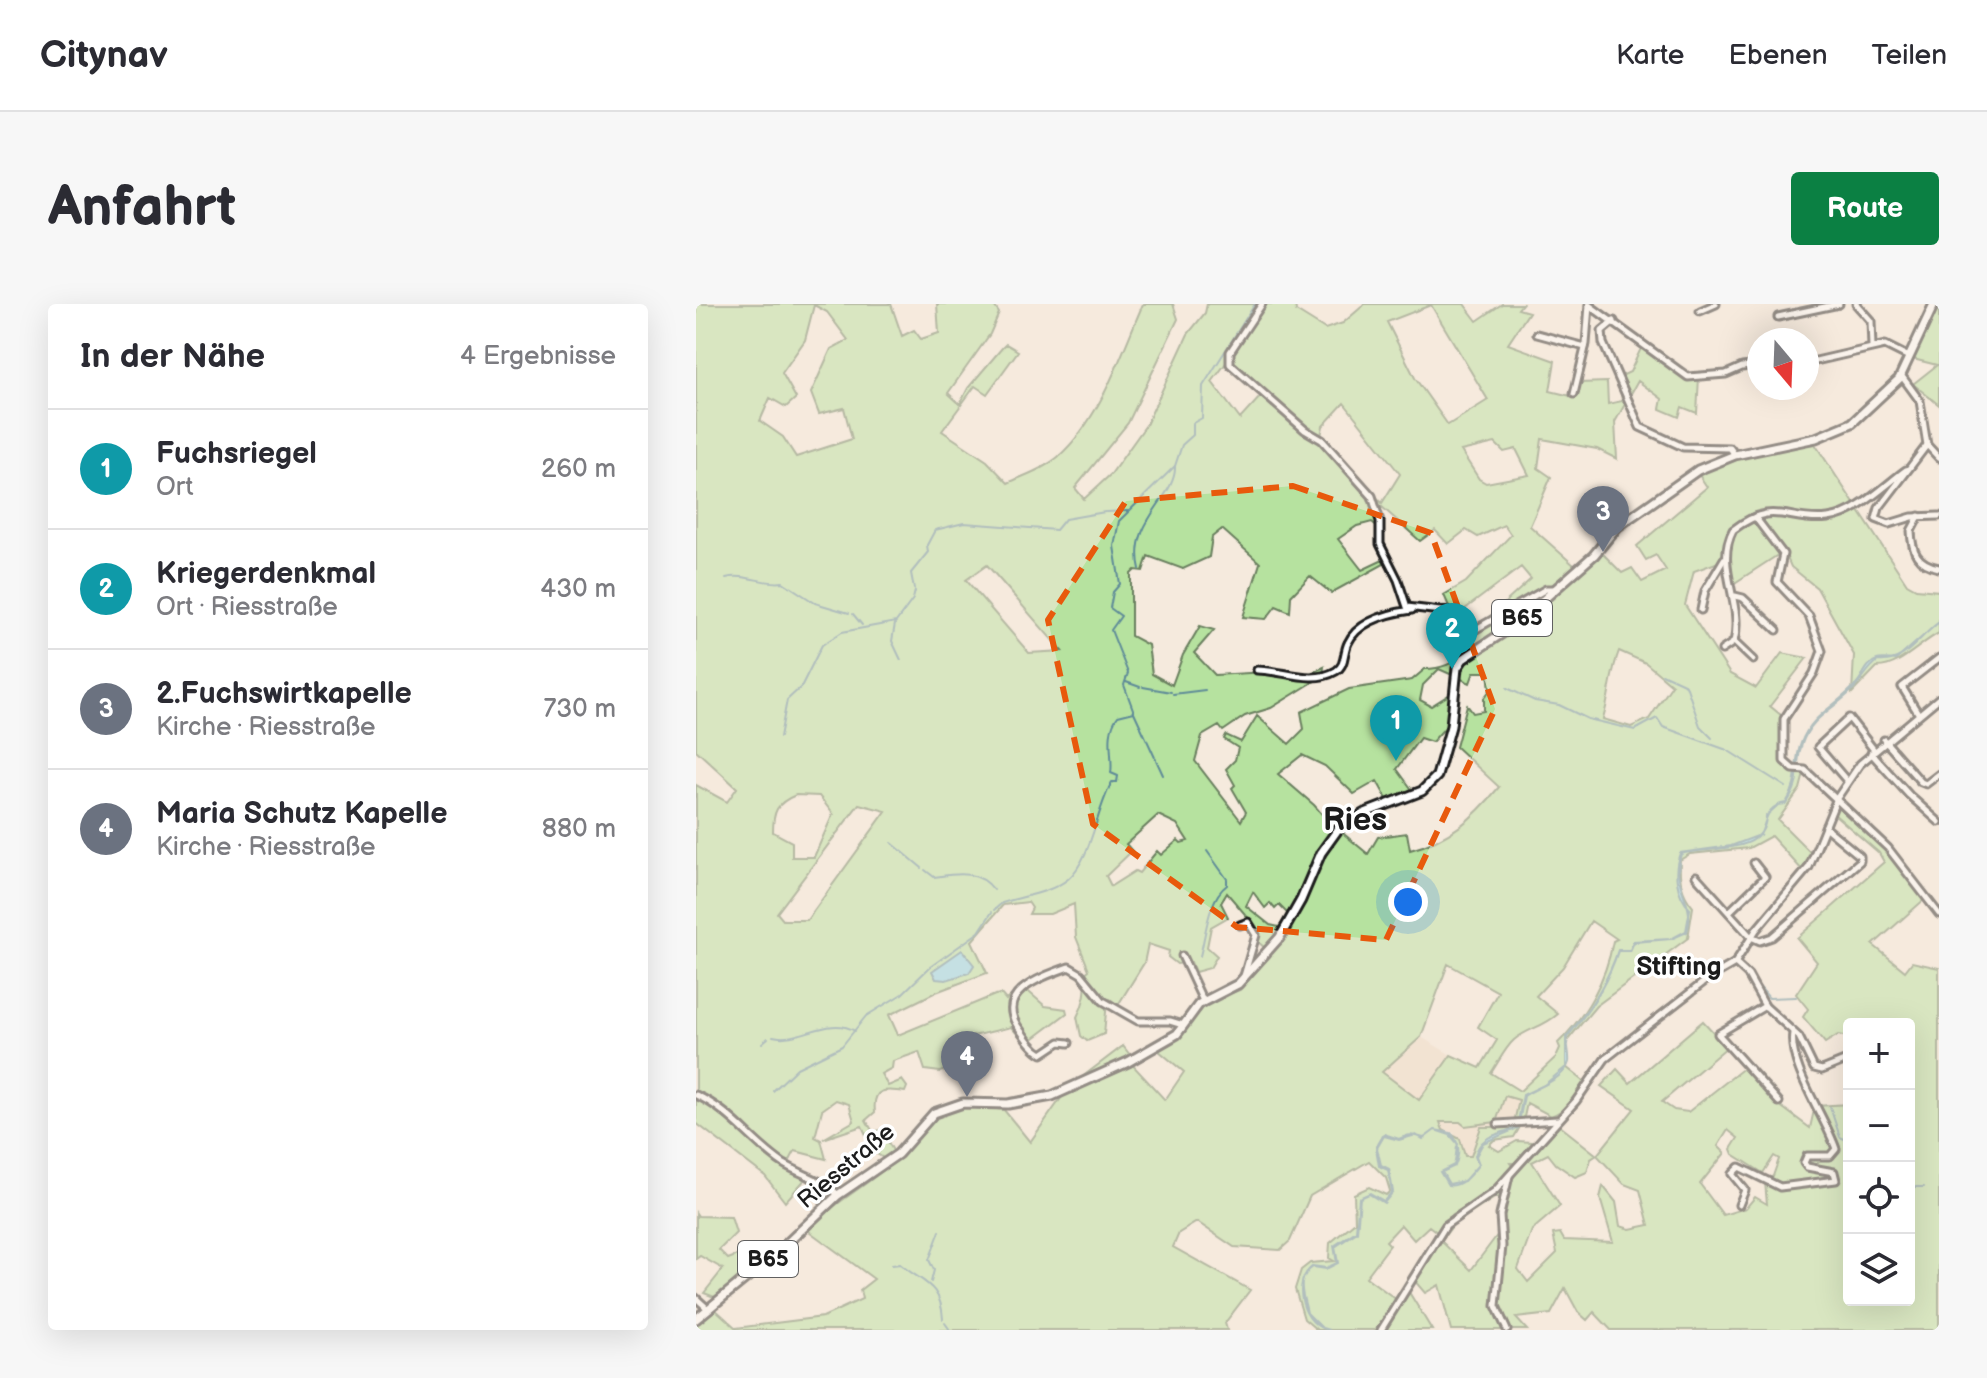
<!DOCTYPE html>
<html lang="de">
<meta charset="utf-8">
<style>
:root{--surface:#fff;--page:#f7f7f7;--text:#2b2b33;--muted:#7c7c81;--line:#e1e1e2;--accent:#0b8043}
body{margin:0;font-family:"Balsamiq Sans",sans-serif;background:var(--page);color:var(--text)}
.controls{position:absolute;right:24px;bottom:24px;display:grid;overflow:hidden;border-radius:8px;box-shadow:0 8px 32px #0002}
.controls button{width:72px;height:72px;display:grid;place-items:center;padding:0;border:0;border-bottom:2px solid var(--line);background:var(--surface);color:var(--text);font:40px sans-serif}
.compass{position:absolute;left:1051px;top:24px;width:72px;height:72px;border-radius:50%;background:var(--surface);box-shadow:0 8px 32px #0002;rotate:161deg}
.you{position:absolute;left:712px;top:598px;width:28px;height:28px;margin:-20px;border:6px solid #fff;border-radius:50%;background:#1a73e8;box-shadow:0 0 0 12px #1a73e833}
.badge{display:grid;place-items:center;width:52px;height:52px;border-radius:50%;background:var(--accent);color:#fff;font-size:26px;font-weight:700}
.pin{position:absolute;translate:-50% -66px;filter:drop-shadow(0 2px 4px #0008)}
.pin::after{content:'';position:absolute;top:42px;width:28px;height:24px;background:inherit;clip-path:polygon(0 0,100% 0,50% 100%)}
.list{margin:0;padding:0;list-style:none}
h2{display:flex;justify-content:space-between;align-items:center;height:104px;margin:0;padding:0 32px;font-size:34px}
h2 small{font-size:26px;font-weight:400;color:var(--muted)}
.list li{display:grid;grid-template-columns:52px 1fr auto;gap:24px;align-items:center;box-sizing:border-box;height:120px;padding:0 32px;border-top:2px solid var(--line)}
.list b{display:block;font-size:30px;white-space:nowrap}
.list p{margin:0;font-size:26px;white-space:nowrap;color:var(--muted)}
.list em{font-size:26px;font-style:normal;color:var(--muted)}
.icon{flex:none;width:44px;height:44px;fill:none;stroke:currentColor;stroke-width:2;stroke-linecap:round;stroke-linejoin:round}
.map{position:relative;flex:none;width:1243px;height:1026px;overflow:hidden;border-radius:8px}
header{display:flex;align-items:center;gap:48px;box-sizing:border-box;height:112px;padding:0 40px;background:var(--surface);border-bottom:2px solid var(--line)}
header strong{font-size:38px}
nav{display:flex;gap:44px;margin-inline-start:auto;font-size:28px}
.intro{display:flex;align-items:center;justify-content:space-between;box-sizing:border-box;height:192px;padding:0 48px}
h1{margin:0;font-size:56px}
.button{padding:20px 36px;border-radius:8px;background:var(--accent);color:#fff;font-size:28px;font-weight:700}
main{display:flex;gap:48px;padding:0 48px}
aside{flex:1;background:var(--surface);border-radius:8px;box-shadow:0 8px 32px #0002}
.map>svg:first-child{display:block}
</style>
<header>
<strong>Citynav</strong>
<nav><a>Karte</a><a>Ebenen</a><a>Teilen</a></nav>
</header>
<div class="intro"><h1>Anfahrt</h1><a class="button">Route</a></div>
<main>
<aside>
<h2>In der Nähe<small>4 Ergebnisse</small></h2>
<ul class="list">
<li><span class="badge" style="background:#0f9aa8">1</span><div><b>Fuchsriegel</b><p>Ort</p></div><em>260 m</em></li>
<li><span class="badge" style="background:#0f9aa8">2</span><div><b>Kriegerdenkmal</b><p>Ort · Riesstraße</p></div><em>430 m</em></li>
<li><span class="badge" style="background:#6b7280">3</span><div><b>2.Fuchswirtkapelle</b><p>Kirche · Riesstraße</p></div><em>730 m</em></li>
<li><span class="badge" style="background:#6b7280">4</span><div><b>Maria Schutz Kapelle</b><p>Kirche · Riesstraße</p></div><em>880 m</em></li>
</ul>
</aside>
<div class="map">
<svg width="1243" height="1026" viewBox="0 0 1243 1026">
<rect width="100%" height="100%" fill="#f5eadd"/>
<filter id="ink" filterUnits="userSpaceOnUse"><feTurbulence type="fractalNoise" baseFrequency=".0125" numOctaves="2"/><feDisplacementMap in="SourceGraphic" scale="16" xChannelSelector="R" yChannelSelector="G"/><feConvolveMatrix kernelMatrix="1 2 1 2 8 2 1 2 1" color-interpolation-filters="sRGB"/></filter>
<g filter="url(#ink)">
<g fill="#eedbc6">
<polygon points="725,733 755,751 723,796 686,768"/>
<polygon points="809,792 823,796 817,823 800,822 777,844 775,852 769,852 758,829 747,826 743,818 764,818 770,822 800,818"/>
</g>
<g fill="#b6e29f" stroke="#697f5e" stroke-width="2" fill-rule="evenodd">
<path d="M0,0H195L206,32L218,26L225,35L243,29L241,0H297L303,9L294,30L252,89L264,100L272,84L306,44L310,40L322,47L291,90L279,82L246,127L291,157L312,179C329,171 348,165 362,153C405,115 425,50 447,0H477L482,15L432,119L379,184L388,195L415,170L450,121L492,30L509,9L511,0H599L600,7L629,25L647,19L669,0H768L781,17L806,0H826L822,5L833,8L812,40L859,57L854,87L879,93L883,79L911,78L912,100L926,97L923,73L934,68L947,40L984,71L1003,73L1001,109L986,103L983,113L964,105L966,95L942,77L919,118L921,155L901,145L846,135L842,164L855,173L834,222L879,262L864,276L869,281L905,248L926,269L936,264L946,278L970,266L960,251L950,256L941,242L1011,183L1003,171C1038,153 1080,141 1119,140L1211,280L1220,285L1243,287V329C1222,340 1204,363 1181,363L1156,389L1158,351L1121,284L1095,263L1088,247L1037,280L1028,256L998,267L989,301L1034,370L1060,384L1086,349L1111,354L1074,402L1086,412L1088,457L1108,470L1104,485L1082,516L1116,550L1107,567L1075,532L1053,544L994,550L984,556C983,575 985,589 997,603L992,634L900,702L871,737L870,763L889,778C881,793 871,806 855,812L831,799L827,818L818,833L798,836L793,841L803,847L821,837L837,838L819,859H814L816,862L795,887L757,910L742,929L733,922L718,936L705,921L690,937L694,941L670,973L701,996L711,985L736,1026H621L608,1015L599,985L605,966L614,959L638,957L633,954L634,939L659,918L658,890L673,883L690,891L694,887L690,874L673,857L614,892L594,937L584,946L538,943L501,918L483,929L477,943L554,986L529,1019L531,1026H0V1020L19,1005L40,1024L127,1013L166,995L164,986L178,975L110,925C141,897 178,877 209,848C222,835 228,816 247,809C269,800 286,803 308,806L334,838L373,783L427,742L434,751L431,755L469,796L488,768L462,746L485,730L513,697L544,686L585,637L643,526L672,550L682,533L711,529L714,546C753,536 778,514 803,483L760,443L771,401L777,409L788,407V394L794,386L792,368H778L774,379L743,365L727,381L724,396L735,402L756,389L753,419L736,438L724,434L701,465L717,487L692,497L681,477L658,490L629,462L606,451L582,470L618,501L638,524L596,610L570,645L560,636V623L531,589L525,599L532,613L515,623L511,643L521,652L514,664L499,668L495,658L481,660L472,653L473,647L452,640L448,659L422,701L414,695L411,697L408,730L391,737L385,732L381,713C387,702 393,684 387,671L393,666L380,633L378,600L354,610H333L336,604L332,598L307,601L276,637L291,669L240,688L193,711L202,731L299,691L305,690L310,696L326,682L349,702L370,705L371,709L330,740L315,723L277,732L266,744L270,771L265,760L244,768L229,766L223,748L197,757L196,764L185,770L192,782L206,776L211,783L209,788C190,785 176,783 179,808L170,816L177,828L185,826L199,850L189,855L178,848L166,822L127,835L158,817L153,800L140,796L126,806L119,833L125,836L130,855L99,847L91,862L112,872L89,898L69,872L0,819V481L31,498L41,484L0,446ZM118,1L131,8L152,36L135,45L115,89L123,110L148,104L156,135L100,153L87,133L64,117L74,94L90,103L100,94L86,69L109,36ZM735,1L792,96L752,121L719,74L691,18ZM530,59L565,92L544,115L516,78ZM648,99L704,170L686,199L625,132L627,122ZM799,139L808,148L820,145L833,171L790,179L783,175L765,147ZM685,202L724,237L739,226L752,240L770,226L782,233L808,221L815,231L770,278L748,291L754,305L761,311L825,263L835,275L766,338L772,348C759,359 746,365 729,365L716,376L653,385L605,408L608,425L593,440L561,412L545,438L530,431L528,435L542,444L539,456L530,465L539,481L536,484L550,508L545,517L499,457L506,432L523,422L527,427L549,412L575,404L627,372L628,363L608,372L573,364L570,368L519,371L498,349L518,326L504,322L487,351L476,381L456,370L452,341L435,332V270L439,266L447,267L452,252L487,265L513,253L516,233L526,225L564,259L547,313L570,315L580,302L594,308L595,292L614,272L635,289L688,260L687,256L666,266L642,235L661,222L676,218L686,227ZM291,261L366,347L333,349L270,276ZM923,347L950,359L976,381L953,415L935,423L907,415C914,392 914,370 923,347ZM100,491L123,492L137,510L118,553H96V538L77,528C77,508 80,499 100,491ZM163,500L190,507L111,616H87L81,609ZM462,511L481,520L492,537L485,539L482,536L465,551L461,547L443,569L439,567L415,582L410,572L436,547L430,540ZM557,588L569,604L574,599L579,605L583,601L592,610L583,623L574,621L550,602ZM895,617L921,635L917,637C910,676 890,712 862,739L864,744L860,753L824,787L795,769C802,759 809,744 818,736C832,724 846,724 862,710L840,692L867,663ZM752,660L802,688L782,723L801,736L784,764L755,751L723,796L686,768L725,733ZM809,792L823,796L817,823H785L775,852H769L764,835L747,826L744,818H764L769,822L800,818Z"/>
<polygon points="1243,0 1243,101 1217,80 1241,61 1217,55"/>
<path d="M1142,501L1188,542L1230,594L1177,641L1209,667L1216,658L1243,664V1026H915L898,1008L891,1016L882,1008L869,984L855,1010L820,1014L831,1026H755L743,981L729,989L717,975L750,921L795,890L859,818L901,851L938,805L905,782L921,765L934,779L1007,717L1031,743L966,798L978,806L992,808L1049,763L1083,801L1114,824L1119,802L1153,800V996H1213V720H1153V733L1142,731L1129,739L1107,713L1112,705L1100,690L1121,658L1101,634L1188,558L1183,549L1138,510ZM1032,826L1042,834L1035,845L1037,850L1067,869L1078,852L1083,855L1077,872L1069,878L1071,900L1059,893L1050,904L1027,911L1004,880L1029,849L1022,842ZM852,850L860,860L879,873L891,868L895,855L901,851L928,880L944,886L953,921L934,925L924,922L920,898L907,882L904,894L917,938L868,936L864,929L857,930L861,949L832,978L822,965L836,926L864,902L836,858ZM800,893L805,895L802,930L775,966L745,937L757,921Z"/>
<polygon points="0,909 2,912 35,913 40,929 23,946 32,955 45,950 54,961 21,994 8,989 27,965 4,952 0,955"/>
</g>
<g fill="#8ad5ea" stroke="#5e8b98" stroke-width="2">
<path d="M1243,318C1223,332 1210,360 1182,357C1172,364 1169,372 1161,381C1143,403 1115,411 1106,440C1097,466 1108,475 1090,500L1082,501L1070,512C1069,553 1012,541 985,550C974,583 1001,598 991,628L975,635L938,638L934,647H922C911,680 894,707 871,733C871,741 874,751 873,758C869,775 841,783 828,792L822,824L787,839L780,852L783,860C775,870 765,884 752,881L744,868L758,861C761,853 759,847 762,840L754,831L739,826L727,835L720,831L703,836L688,832L681,844L685,861L693,865L697,888L688,899L673,890L664,894L661,928L639,943L642,959L630,965L617,963C598,976 608,992 611,1009L626,1024L633,1026C607,1023 594,978 617,962L630,964L641,959L638,942L660,927L663,894L674,889L688,897L696,888L692,866L683,862L680,844L688,830L703,835C715,829 716,831 728,834L739,826L755,829C764,839 764,849 759,862L746,868L753,880L768,877L782,861L779,852C784,830 804,831 821,823L827,791L848,781L870,763V733C893,707 911,679 922,646H934L937,637L975,635L990,627L994,605C980,590 977,568 984,549L1035,542L1064,531C1071,517 1069,502 1090,499C1105,476 1096,462 1105,439C1116,409 1142,402 1161,379C1167,372 1171,359 1181,356C1186,354 1195,356 1200,356Z"/>
<polygon points="266,646 278,661 273,669 250,676 240,675 236,667"/>
</g>
<g fill="none" stroke-linecap="round" stroke-linejoin="round">
<g stroke="#5e8b98" stroke-width="2">
<polyline points="410,208 432,207"/>
<path d="M444,265C432,217 481,193 479,162"/>
<path d="M30,274C49,269 68,281 87,278L119,299L153,309"/>
<polyline points="218,285 215,269 232,248 231,241 239,226 268,219 360,226 369,215 409,208"/>
<polyline points="157,310 166,321"/>
<polyline points="199,320 196,337 205,356"/>
<polyline points="966,370 990,381 1004,422 1016,434"/>
<polyline points="430,378 444,383"/>
<polyline points="447,383 475,388"/>
<polyline points="811,384 839,397 863,401 892,415 939,426 961,414 967,423 1031,446 1090,483"/>
<polyline points="477,390 509,386"/>
<polyline points="438,408 467,471"/>
<polyline points="84,433 91,396 105,383 126,341 146,328 200,318 217,295 219,287"/>
<polyline points="196,539 226,564"/>
<path d="M229,566L238,573C259,570 283,565 298,586"/>
<path d="M298,606L306,599C326,592 355,589 372,575C396,554 400,506 416,478H421L422,472L415,469C418,453 408,430 422,412L438,408L428,381L432,369L415,326L425,312L414,304L417,288L424,280L418,242L423,217L479,162L486,141L497,131V119L506,114L507,82L559,0"/>
<path d="M504,652C510,630 512,595 531,581V575L511,547"/>
<polyline points="1061,680 1073,694 1100,693"/>
<path d="M77,732C103,739 133,711 159,727"/>
<polyline points="66,739 72,734"/>
<polyline points="77,787 101,764 146,742 170,712 206,690 234,663 283,628 296,608"/>
<polyline points="1134,803 1144,833 1153,837"/>
<polyline points="1213,883 1228,883"/>
<path d="M196,961L204,960C226,979 245,979 247,1015"/>
<polyline points="235,978 238,966 233,956 244,927"/>
<polyline points="249,1019 254,1026"/>
</g>
<defs>
<g id="minor">
<polyline points="566,0 534,48 534,60 609,126 626,136 676,192 684,217 684,240 702,276 711,303 753,308 770,327 775,328 850,285 858,285"/>
<polyline points="1160,0 1175,17 1176,43"/>
<polyline points="893,1 992,73 1030,70 1046,63 1063,61"/>
<polyline points="1004,7 1020,0"/>
<polyline points="1082,13 1143,0"/>
<polyline points="918,17 906,27 907,39 944,123 987,143 1034,144 1039,151"/>
<polyline points="841,30 889,43"/>
<polyline points="1111,59 1189,41 1213,53"/>
<polyline points="1205,71 1224,97 1231,141 1183,204 1180,215 1193,220 1216,213 1243,212"/>
<polyline points="878,90 890,40 893,1"/>
<polyline points="1231,141 1243,154"/>
<path d="M1223,212L1215,227C1216,248 1221,260 1243,264"/>
<polyline points="1059,213 1087,250 1081,278 1113,312 1126,347 1118,369 1088,415 1088,457 1097,465 1109,466 1192,544 1243,610"/>
<polyline points="1039,292 1047,294 1081,326"/>
<polyline points="1005,306 1009,287 1028,255"/>
<polyline points="1038,338 1057,356"/>
<path d="M1026,346L1038,338C1048,299 1018,262 1037,226C1078,194 1092,219 1132,214C1160,211 1188,182 1210,166"/>
<path d="M561,366C587,366 616,381 640,367C650,361 647,349 652,339C662,317 694,309 716,306"/>
<polyline points="1222,409 1206,383 1243,354"/>
<polyline points="1188,436 1225,478 1230,480 1243,470"/>
<polyline points="1175,449 1213,491 1243,518"/>
<polyline points="1151,477 1122,443 1153,414 1178,446"/>
<polyline points="1000,572 1055,633 1064,637 1076,633 1164,557 1164,552 1129,523"/>
<polyline points="1033,608 1069,573 1058,559"/>
<polyline points="544,621 552,618 560,631 548,672"/>
<polyline points="486,652 507,697"/>
<polyline points="1039,659 1052,671 1069,702 1103,733 1118,764 1126,766 1153,755"/>
<polyline points="1069,702 1022,730 1083,798"/>
<path d="M373,739L364,738L346,750C337,745 331,736 325,727C296,690 342,674 373,663L385,670L407,697L442,717H474L487,721"/>
<path d="M0,791C36,807 56,839 88,860C106,871 128,876 142,891"/>
<polyline points="802,820 861,816"/>
<path d="M1043,901L1049,886L1036,870L1043,863L1084,883L1140,876L1138,868L1111,863L1108,859L1111,852H1134L1140,845C1129,812 1092,762 1097,729"/>
<polyline points="0,994 12,1005"/>
<polyline points="685,1026 750,921 799,887 880,797 909,755 1013,674 1039,659 1060,626 1113,563 1141,494 1164,460 1243,394"/>
<polyline points="811,1026 800,1002 806,942 804,911 813,872"/>
</g>
<polyline id="major" points="0,1015 83,947 142,891 202,850 238,809 267,799 312,800 356,792 432,758 481,730 503,700 542,680 584,633 605,596 625,549 643,524 669,509 726,487 741,472 755,422 761,364 767,355 808,328 847,296 898,251 921,223 1002,166 1039,151 1120,134 1156,119 1203,75 1238,0"/>
</defs>
<use href="#minor" stroke="#1c1c1c" stroke-width="11"/>
<use href="#major" stroke="#1c1c1c" stroke-width="13"/>
<use href="#minor" stroke="#fff" stroke-width="5"/>
<use href="#major" stroke="#fff" stroke-width="7"/>
</g>
</g>
<path d="M0 0H1243V1026H0ZM597,182L735,229L799,405L690,636L541,623L397,520L352,316L430,197Z" fill="#f5eadd" fill-opacity=".55" fill-rule="evenodd"/>
<path fill="none" stroke="#e8590c" stroke-width="6" stroke-dasharray="16 10" stroke-linejoin="round" d="M597,182L735,229L799,405L690,636L541,623L397,520L352,316L430,197Z"/>
<g text-anchor="middle" dominant-baseline="central" stroke-width="7" stroke-linejoin="round" paint-order="stroke">
<g fill="#fff" stroke="#606060" stroke-width="2">
<rect x="796" y="296" width="60" height="36" rx="6"/>
<rect x="42" y="937" width="60" height="36" rx="6"/>
</g>
<g font-size="22" font-weight="bold" fill="#1c1c1c">
<text x="826" y="314">B65</text>
<text x="72" y="955">B65</text>
</g>
<g font-size="24" fill="#1c1c1c" stroke="#fff">
<text transform="translate(150 862) rotate(-40)">Riesstraße</text>
</g>
<g font-size="26" font-weight="bold" fill="#1c1c1c" stroke="#fff">
<text x="983" y="663">Stifting</text>
</g>
<g font-size="32" font-weight="bold" fill="#1c1c1c" stroke="#fff">
<text x="659" y="516">Ries</text>
</g>
</g>
</svg>
<div class="controls">
<button>+</button>
<button>−</button>
<button><svg class="icon" aria-label="locate" viewBox="0 0 24 24"><circle cx="12" cy="12" r="6"/><path d="M12 2v4M12 18v4M2 12h4M18 12h4"/></svg></button>
<button><svg class="icon" aria-label="layers" viewBox="0 0 24 24"><path d="M12 4l9 5-9 5-9-5zM3 14l9 5 9-5"/></svg></button>
</div>
<svg class="compass" viewBox="-18 -18 36 36"><path d="M0-13l5 13h-10z" fill="#e53935"/><path d="M0 13l5-13h-10z" fill="#7c7c81"/></svg>
<div class="you"></div>
<div class="pin badge" style="left:700px;top:457px;background:#0f9aa8">1</div>
<div class="pin badge" style="left:756px;top:365px;background:#0f9aa8">2</div>
<div class="pin badge" style="left:907px;top:248px;background:#6b7280">3</div>
<div class="pin badge" style="left:271px;top:793px;background:#6b7280">4</div>
</div>
</main>
